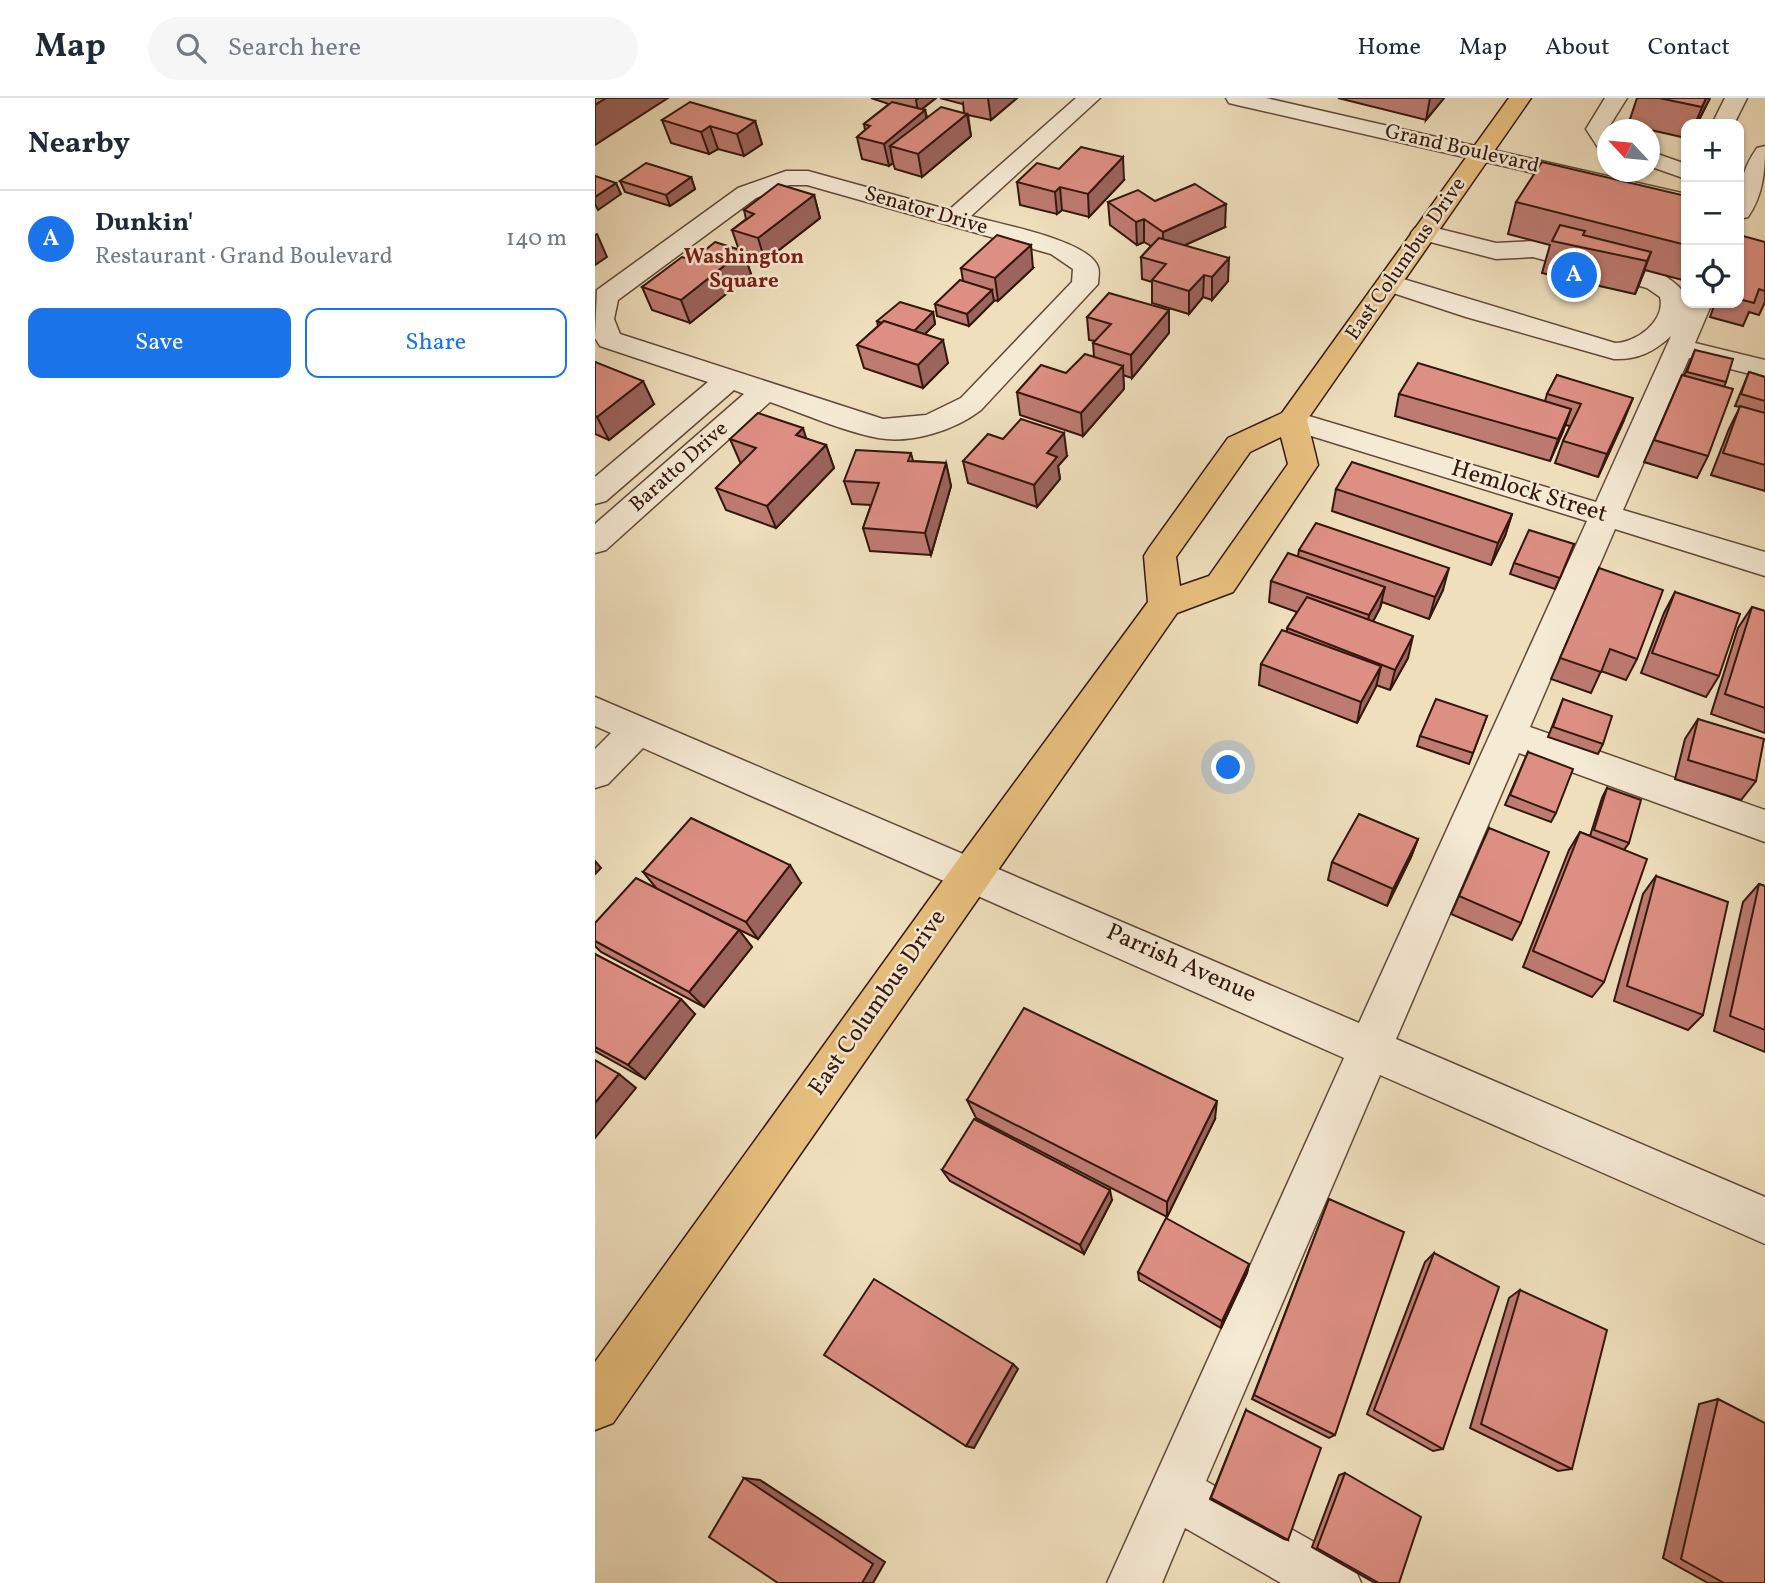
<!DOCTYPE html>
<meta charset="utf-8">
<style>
:root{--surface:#fff;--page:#f6f6f7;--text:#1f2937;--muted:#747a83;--line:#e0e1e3;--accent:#1a73e8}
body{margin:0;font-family:Vollkorn,serif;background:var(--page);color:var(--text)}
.controls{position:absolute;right:21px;top:21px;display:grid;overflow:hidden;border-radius:14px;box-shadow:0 2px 5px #0004}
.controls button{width:63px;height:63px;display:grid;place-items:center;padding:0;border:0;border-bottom:2px solid var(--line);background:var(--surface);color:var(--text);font:35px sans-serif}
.compass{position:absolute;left:1002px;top:21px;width:63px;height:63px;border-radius:50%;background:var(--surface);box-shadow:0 2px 5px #0004;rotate:296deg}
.you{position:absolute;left:634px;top:670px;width:24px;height:24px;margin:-18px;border:5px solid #fff;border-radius:50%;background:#1a73e8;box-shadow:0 0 0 10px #1a73e833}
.badge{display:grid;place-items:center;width:46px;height:46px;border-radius:50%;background:var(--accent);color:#fff;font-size:23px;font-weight:700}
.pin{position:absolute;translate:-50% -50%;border:4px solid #fff;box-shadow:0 2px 7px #0006}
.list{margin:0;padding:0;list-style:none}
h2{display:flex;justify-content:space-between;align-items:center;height:91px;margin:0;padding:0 28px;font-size:30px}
h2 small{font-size:23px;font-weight:400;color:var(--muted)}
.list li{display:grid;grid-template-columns:46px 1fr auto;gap:21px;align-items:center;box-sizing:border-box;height:98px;padding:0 28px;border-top:2px solid var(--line)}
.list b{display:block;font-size:26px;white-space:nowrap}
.list p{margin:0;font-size:23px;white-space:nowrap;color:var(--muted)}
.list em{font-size:23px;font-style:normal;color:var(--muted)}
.actions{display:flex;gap:14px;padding:21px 28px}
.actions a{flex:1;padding:16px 0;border:2px solid var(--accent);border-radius:14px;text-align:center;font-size:24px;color:var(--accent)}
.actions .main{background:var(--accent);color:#fff}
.icon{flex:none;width:38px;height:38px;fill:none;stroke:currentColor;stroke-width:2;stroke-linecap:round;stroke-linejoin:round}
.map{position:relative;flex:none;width:1170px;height:1485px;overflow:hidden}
header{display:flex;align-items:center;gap:42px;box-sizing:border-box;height:98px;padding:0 35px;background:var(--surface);border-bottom:2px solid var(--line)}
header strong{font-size:33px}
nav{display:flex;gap:38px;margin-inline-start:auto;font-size:24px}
.search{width:490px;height:63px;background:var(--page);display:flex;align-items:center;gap:18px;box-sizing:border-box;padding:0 24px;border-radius:38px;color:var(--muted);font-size:26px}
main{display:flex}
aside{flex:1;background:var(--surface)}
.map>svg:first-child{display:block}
</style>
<header>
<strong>Map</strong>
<div class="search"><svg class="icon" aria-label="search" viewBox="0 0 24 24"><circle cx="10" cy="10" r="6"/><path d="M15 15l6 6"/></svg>Search here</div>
<nav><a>Home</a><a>Map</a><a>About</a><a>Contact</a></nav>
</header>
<main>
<aside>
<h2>Nearby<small></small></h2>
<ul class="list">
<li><span class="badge">A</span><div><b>Dunkin'</b><p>Restaurant · Grand Boulevard</p></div><em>140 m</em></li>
</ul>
<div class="actions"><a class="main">Save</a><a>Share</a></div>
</aside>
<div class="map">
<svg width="1170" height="1485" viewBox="0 0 1170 1485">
<rect width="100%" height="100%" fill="#efdfbd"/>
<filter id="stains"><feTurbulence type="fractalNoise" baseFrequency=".00286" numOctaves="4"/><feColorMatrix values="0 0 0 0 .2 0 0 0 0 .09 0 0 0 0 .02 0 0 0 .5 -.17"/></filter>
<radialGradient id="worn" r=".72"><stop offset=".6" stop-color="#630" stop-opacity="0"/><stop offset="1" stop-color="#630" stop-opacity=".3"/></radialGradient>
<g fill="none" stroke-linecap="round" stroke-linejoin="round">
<defs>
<g id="minor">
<path d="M481,0H505L376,118C403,126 494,142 503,169C505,174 503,181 503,186L386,312C360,332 317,346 283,340C247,333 210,316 175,304L11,452L0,455V426L149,296L139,292L11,403L0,406V379L113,284L5,248L0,240L2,192L143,90L191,73H213L354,112ZM194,87H212L456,156L478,171L477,184L366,300L331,317L288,321L25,236L19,221L23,202L161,100Z"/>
<polygon points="631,0 671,0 1091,96 1091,110 642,7 634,5"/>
<polygon points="1010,0 1032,0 1012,32 1012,53 1004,51 991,31"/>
<polygon points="1130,0 1152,0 1139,26 1117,26"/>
<path d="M1170,48C1170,74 1168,97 1153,119L1144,121C1144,93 1145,74 1162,50Z"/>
<polygon points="1054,53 1091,66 1091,81 1054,68"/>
<path d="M829,127L901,145L939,143L1070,178C1080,185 1091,192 1091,205H1117L1100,245L1170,262V280L1094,260L1028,412L1170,454V478L1020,431L935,629L1170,712V744L924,655L801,941L1170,1099V1146L785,977L611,1383L758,1466L766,1485H686L590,1430L567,1485H512L749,960L48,650L13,686L0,690V651L16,635L0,628V599L764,925L992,423L687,329L682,322L687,315L697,313L1001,404L1076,238C1059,254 1042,262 1019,261L871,219L786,191L782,185L786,179L795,177L1020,245C1041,245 1071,223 1065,199L1052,190L938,159L901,161L820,140L816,135L820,130Z"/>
</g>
<path id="major" d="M914,0H936L712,322L723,367L638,494L582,515L18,1325L0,1332V1264L362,763L553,504L549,458L554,450L633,340L687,315ZM686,339L693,366L614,478L585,488L581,459L655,354Z"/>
</defs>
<use href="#minor" stroke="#634939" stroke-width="3"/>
<use href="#major" stroke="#34170d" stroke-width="3"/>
<use href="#minor" fill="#f5ead4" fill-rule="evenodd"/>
<use href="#major" fill="#e8c07e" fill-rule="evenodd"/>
</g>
<g fill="#be7b71" stroke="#34170d" stroke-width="2">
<polygon points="276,0 341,0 327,11 330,12 332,19 369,15 368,5 367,6 345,0 422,0 396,22 373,17 376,38 327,79 300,71 298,65 294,68 267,61 262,39 270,32 269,26 294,6"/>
<polygon points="743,0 849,0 831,22"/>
<polygon points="1042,0 1115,0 1102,26 1091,26 1091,40 1033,27"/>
<polygon points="67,22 160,23 167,46 149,58 123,51 114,56 76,45"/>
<polygon points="464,71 529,82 494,119 467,112 462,116 425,107 422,84"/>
<polygon points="96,79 100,91 75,108 30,94 25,83"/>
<polygon points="219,97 225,120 170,163 149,156 156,176 95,225 57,212 47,189 98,162 144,152 137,132 151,121 149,112"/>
<polygon points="1091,98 1091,183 1050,172 1040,196 947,175 955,147 913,136 921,104"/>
<polygon points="560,103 630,129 590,147 633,183 617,202 608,199 594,216 557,205 557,184 547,181 546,159 556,148 549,144 542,147 515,127 513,104"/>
<polygon points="1170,144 1170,204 1164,217 1154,214 1148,228 1115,219 1120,205 1144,205 1144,147"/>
<polygon points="366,170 438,170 403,203 398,202 399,203 374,228 342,218 340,206 368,183"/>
<polygon points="574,212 574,235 537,280 528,277 529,291 488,338 425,317 422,294 471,275 499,259 498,245 500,243 494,242 492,219"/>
<polygon points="338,214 340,226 330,236 353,265 328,290 269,270 262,247 283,228 282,223"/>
<polygon points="1100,252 1131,284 1129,289 1113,358 1102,380 1049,364 1087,277 1089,278"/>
<polygon points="0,264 59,306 14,342 0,336"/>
<polygon points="1154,274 1170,279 1170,393 1116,377 1134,331 1145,309 1140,308"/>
<polygon points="962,277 1029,322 1003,379 960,365 968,343 975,328 970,327 955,363 800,318 804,296 950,303 952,296"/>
<polygon points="135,341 211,341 231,347 239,370 181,430 131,412 121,390 147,365 145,364"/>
<polygon points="408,341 472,358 463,368 465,381 442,409 373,385 368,363"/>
<polygon points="316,355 318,363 351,365 356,388 336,457 275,453 268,430 276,407 257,406 249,383"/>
<polygon points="741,391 917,416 910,438 896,467 737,413"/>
<polygon points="979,446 960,491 915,476 919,465"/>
<polygon points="704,452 848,492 834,521 787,504 785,510 778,523 813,560 795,592 781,587 762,625 664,587 666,566 692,534 692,530 702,514 674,504 676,483 703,458"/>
<polygon points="1004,470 1042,561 1031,582 1006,573 996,595 956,581"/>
<polygon points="1080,494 1124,578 1111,599 1046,575 1069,515"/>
<polygon points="1157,509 1170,513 1170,635 1116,616 1143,530"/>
<polygon points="968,601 1008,646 1003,656 953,639"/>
<polygon points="892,618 874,666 822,648 825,638"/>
<polygon points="1103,621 1161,683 1146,702 1080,681 1090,641"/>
<polygon points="933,654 961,715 956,724 910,707"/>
<polygon points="1012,690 1034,745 1029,752 1009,884 997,899 928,869 974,752 985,734 995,738 1007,700"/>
<polygon points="894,730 926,825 917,842 856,816"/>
<polygon points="823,741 816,759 792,808 733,782 737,764"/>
<polygon points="48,774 206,785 163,841 94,807 144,832 157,849 109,909 6,854 0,848 0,825 62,791"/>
<polygon points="1061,778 1108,917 1093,932 1019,903 1048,796"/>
<polygon points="1164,786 1170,788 1170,954 1119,933 1148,804"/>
<polygon points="0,856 100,916 50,981 0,953"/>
<polygon points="372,1002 620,1021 572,1119 381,1020"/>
<polygon points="347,1072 517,1102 489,1156 355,1083"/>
<polygon points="734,1101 740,1337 734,1340 657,1301"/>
<polygon points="839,1155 848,1351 838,1353 772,1316 830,1164"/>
<polygon points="654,1166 652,1175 626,1230 544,1182 543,1174"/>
<polygon points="925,1192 977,1371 963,1373 875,1330 914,1200"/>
<polygon points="1123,1301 1170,1485 1113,1485 1068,1460 1104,1306"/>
<polygon points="651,1312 693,1442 689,1441 615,1401"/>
<polygon points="750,1375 804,1485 780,1485 717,1449 744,1377"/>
</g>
<g fill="#9b645c" stroke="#34170d" stroke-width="2">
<polygon points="11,0 73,0 0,47 0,7"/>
<polygon points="324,0 341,0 323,14 321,2"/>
<polygon points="393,0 422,0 396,22"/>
<polygon points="835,0 849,0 831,22"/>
<polygon points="1111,0 1115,0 1102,26 1100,26"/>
<polygon points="330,12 334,34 295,48 298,65 294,68 289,46"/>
<polygon points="372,16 376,38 327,79 323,56"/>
<polygon points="160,23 167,46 149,58 142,36"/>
<polygon points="115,28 123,51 114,56 106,34"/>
<polygon points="528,59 529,82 494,119 493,96"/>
<polygon points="96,79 100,91 75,108 71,97"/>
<polygon points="21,85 26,96 3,112 0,106 0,99"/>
<polygon points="465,89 467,112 462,116 460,94"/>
<polygon points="219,97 225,120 170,163 163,140"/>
<polygon points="631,106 630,129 568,157 568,134"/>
<polygon points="549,121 549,144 542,147 541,124"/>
<polygon points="2,136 12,159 0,167 0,137"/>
<polygon points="436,147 438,170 403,203 400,180"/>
<polygon points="148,153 156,176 95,225 86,202"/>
<polygon points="1056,154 1044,187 1040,196 1052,163"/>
<polygon points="634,160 633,183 617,202 617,179"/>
<polygon points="609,177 608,199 594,216 594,193"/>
<polygon points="397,192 399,203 374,228 372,216"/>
<polygon points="574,212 574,235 537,280 536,257"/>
<polygon points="338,214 340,226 319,247 316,235"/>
<polygon points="348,242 353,265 328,290 323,267"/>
<polygon points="528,268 529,291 488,338 486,315"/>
<polygon points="48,283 59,306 14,342 2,319"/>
<polygon points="1038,300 1029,322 1003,379 1012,356"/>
<polygon points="976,311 968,334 955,363 963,341"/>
<polygon points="208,330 215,352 201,337"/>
<polygon points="469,335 472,358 463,368 465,381 442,409 439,387 452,355"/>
<polygon points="231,347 239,370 181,430 172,408"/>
<polygon points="351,365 356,388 336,457 330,435"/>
<polygon points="917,416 910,438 896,467 903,445"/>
<polygon points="854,470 848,492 834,521 840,499"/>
<polygon points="790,489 785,510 770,539 774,517"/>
<polygon points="818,538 813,560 795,592 800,572"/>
<polygon points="786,568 781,589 762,625 766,604"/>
<polygon points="823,741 816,759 792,808 798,791"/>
<polygon points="0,763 6,770 0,776"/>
<polygon points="195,767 206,785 163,841 151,824"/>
<polygon points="144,832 157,849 109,909 94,894"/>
<polygon points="86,901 100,916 50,981 33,967"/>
<polygon points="24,976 41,990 0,1040 0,1005"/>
<polygon points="622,1003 620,1021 572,1119 572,1104"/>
<polygon points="515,1092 517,1102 489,1156 485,1147"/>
<polygon points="654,1166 652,1175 626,1230 627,1223"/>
<polygon points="418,1266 423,1271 379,1350 371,1348"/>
<polygon points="149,1380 165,1382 290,1464 278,1485 267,1485"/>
</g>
<g fill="#dd8f83" stroke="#34170d" stroke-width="2">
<polygon points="0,0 11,0 0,7"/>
<polygon points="1064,0 1111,0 1107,9"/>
<polygon points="95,4 160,23 142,36 115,28 106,34 67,22"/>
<polygon points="297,4 330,12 289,46 262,39 275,28 269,26"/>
<polygon points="346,9 372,16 323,56 295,48"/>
<polygon points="486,49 528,59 493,96 465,89 460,94 422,84 442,65 464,71"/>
<polygon points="947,64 1091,98 1091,147 921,104"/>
<polygon points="51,65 96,79 71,97 25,83"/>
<polygon points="0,78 21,85 0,99"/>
<polygon points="183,86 219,97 163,140 137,132 159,116 149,112"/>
<polygon points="600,86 631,106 568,134 549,121 541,124 513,104 543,92 560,103"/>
<polygon points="965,127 990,133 988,137 1056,154 1052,163 957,143"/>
<polygon points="402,137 436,147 400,180 366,170"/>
<polygon points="1148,138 1170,144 1170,193 1164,191 1159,205 1144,201 1144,148"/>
<polygon points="564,140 634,160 617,179 609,177 594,193 557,182 571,166 546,159"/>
<polygon points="120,144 148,153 86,202 47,189 87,159 98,162"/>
<polygon points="365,182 397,192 372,216 340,206"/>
<polygon points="514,195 574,212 536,257 498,245 516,226 492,219"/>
<polygon points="305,204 338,214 319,233 289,223 286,225 282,223"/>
<polygon points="289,223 348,242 323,267 262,247"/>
<polygon points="1100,252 1138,261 1131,284 1092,274"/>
<polygon points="490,256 528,268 486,315 422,294 446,267 471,275"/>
<polygon points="0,264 48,283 2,319 0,318"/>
<polygon points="823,265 976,311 963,341 804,296"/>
<polygon points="1154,274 1170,279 1170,303 1146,296"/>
<polygon points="962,277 1038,300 1012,356 968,343 986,306 952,296"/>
<polygon points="1087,277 1138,291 1113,358 1059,342"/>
<polygon points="1145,308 1170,315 1170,367 1128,355"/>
<polygon points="163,315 208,330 201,337 231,347 172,408 121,390 161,350 135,341"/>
<polygon points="426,321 469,335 452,355 462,359 439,387 368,363 393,336 408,341"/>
<polygon points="261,352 316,355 313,363 351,365 330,435 268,430 284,385 249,383"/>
<polygon points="757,364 917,416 903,445 741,391"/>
<polygon points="721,425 854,470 840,499 704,452"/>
<polygon points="934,432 979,446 965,480 919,465"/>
<polygon points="693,455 790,489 774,517 676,483"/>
<polygon points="1004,470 1068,492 1042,561 1015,551 1006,574 965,560"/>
<polygon points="1080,494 1145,516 1124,578 1057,555"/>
<polygon points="712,499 818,538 800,572 692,530"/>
<polygon points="1157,509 1170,513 1170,610 1130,596"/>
<polygon points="687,532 786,568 766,604 666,566"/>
<polygon points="841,601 892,618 878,655 825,638"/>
<polygon points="968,601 1017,618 1008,646 958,629"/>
<polygon points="1103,621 1169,641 1161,683 1093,662"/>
<polygon points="933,654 978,671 961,715 915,697"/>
<polygon points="1012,690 1046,702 1034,745 999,732"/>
<polygon points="764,716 823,741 798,791 737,764"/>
<polygon points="96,720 195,767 151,824 48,774"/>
<polygon points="894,730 954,754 926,825 864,798"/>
<polygon points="985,734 1052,761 1009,884 938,853"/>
<polygon points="1061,778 1133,804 1108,917 1032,888"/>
<polygon points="41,780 144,832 94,894 0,843 0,825"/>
<polygon points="1164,786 1170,788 1170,932 1135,918"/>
<polygon points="0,856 86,901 33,967 0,949"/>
<polygon points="429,910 622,1003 572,1104 372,1002"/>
<polygon points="0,962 24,976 0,1005"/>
<polygon points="379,1021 515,1092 485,1147 347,1072"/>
<polygon points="734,1101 809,1134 740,1337 659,1297"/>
<polygon points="571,1120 654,1166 627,1223 543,1174"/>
<polygon points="839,1155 904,1189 848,1351 779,1312"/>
<polygon points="279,1181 418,1266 371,1348 229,1257"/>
<polygon points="925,1192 1012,1232 977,1371 886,1326"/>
<polygon points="1123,1301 1170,1325 1170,1485 1129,1485 1086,1461"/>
<polygon points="651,1312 726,1350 693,1442 616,1400"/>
<polygon points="750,1375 826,1419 804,1485 784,1485 722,1450"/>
<polygon points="149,1380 278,1466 267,1485 183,1485 114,1439"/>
</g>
<g text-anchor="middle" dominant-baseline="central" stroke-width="5" stroke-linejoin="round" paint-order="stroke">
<g font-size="21" fill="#34170d" stroke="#f5ead4">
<text transform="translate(867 51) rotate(13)">Grand Boulevard</text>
<text transform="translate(331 113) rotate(16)">Senator Drive</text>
<text transform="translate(811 161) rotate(-55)">East Columbus Drive</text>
<text transform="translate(84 369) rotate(-42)">Baratto Drive</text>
</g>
<g font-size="21" font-weight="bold" fill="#7a1f14" stroke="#f5ead4">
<text x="149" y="159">Washington<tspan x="149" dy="24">Square</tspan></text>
</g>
<g font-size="24" fill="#34170d" stroke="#f5ead4">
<text transform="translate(934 394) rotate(17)">Hemlock Street</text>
<text transform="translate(586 866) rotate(24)">Parrish Avenue</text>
<text transform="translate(283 905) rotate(-55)">East Columbus Drive</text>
</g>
</g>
<rect width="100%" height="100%" filter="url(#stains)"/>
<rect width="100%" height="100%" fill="url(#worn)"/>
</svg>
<div class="controls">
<button>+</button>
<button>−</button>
<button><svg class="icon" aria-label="locate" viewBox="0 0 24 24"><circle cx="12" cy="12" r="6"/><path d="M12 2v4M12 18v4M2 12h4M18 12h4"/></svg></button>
</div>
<svg class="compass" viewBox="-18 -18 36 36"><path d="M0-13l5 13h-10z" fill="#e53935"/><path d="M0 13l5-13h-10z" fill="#747a83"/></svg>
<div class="you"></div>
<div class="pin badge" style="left:979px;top:177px">A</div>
</div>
</main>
